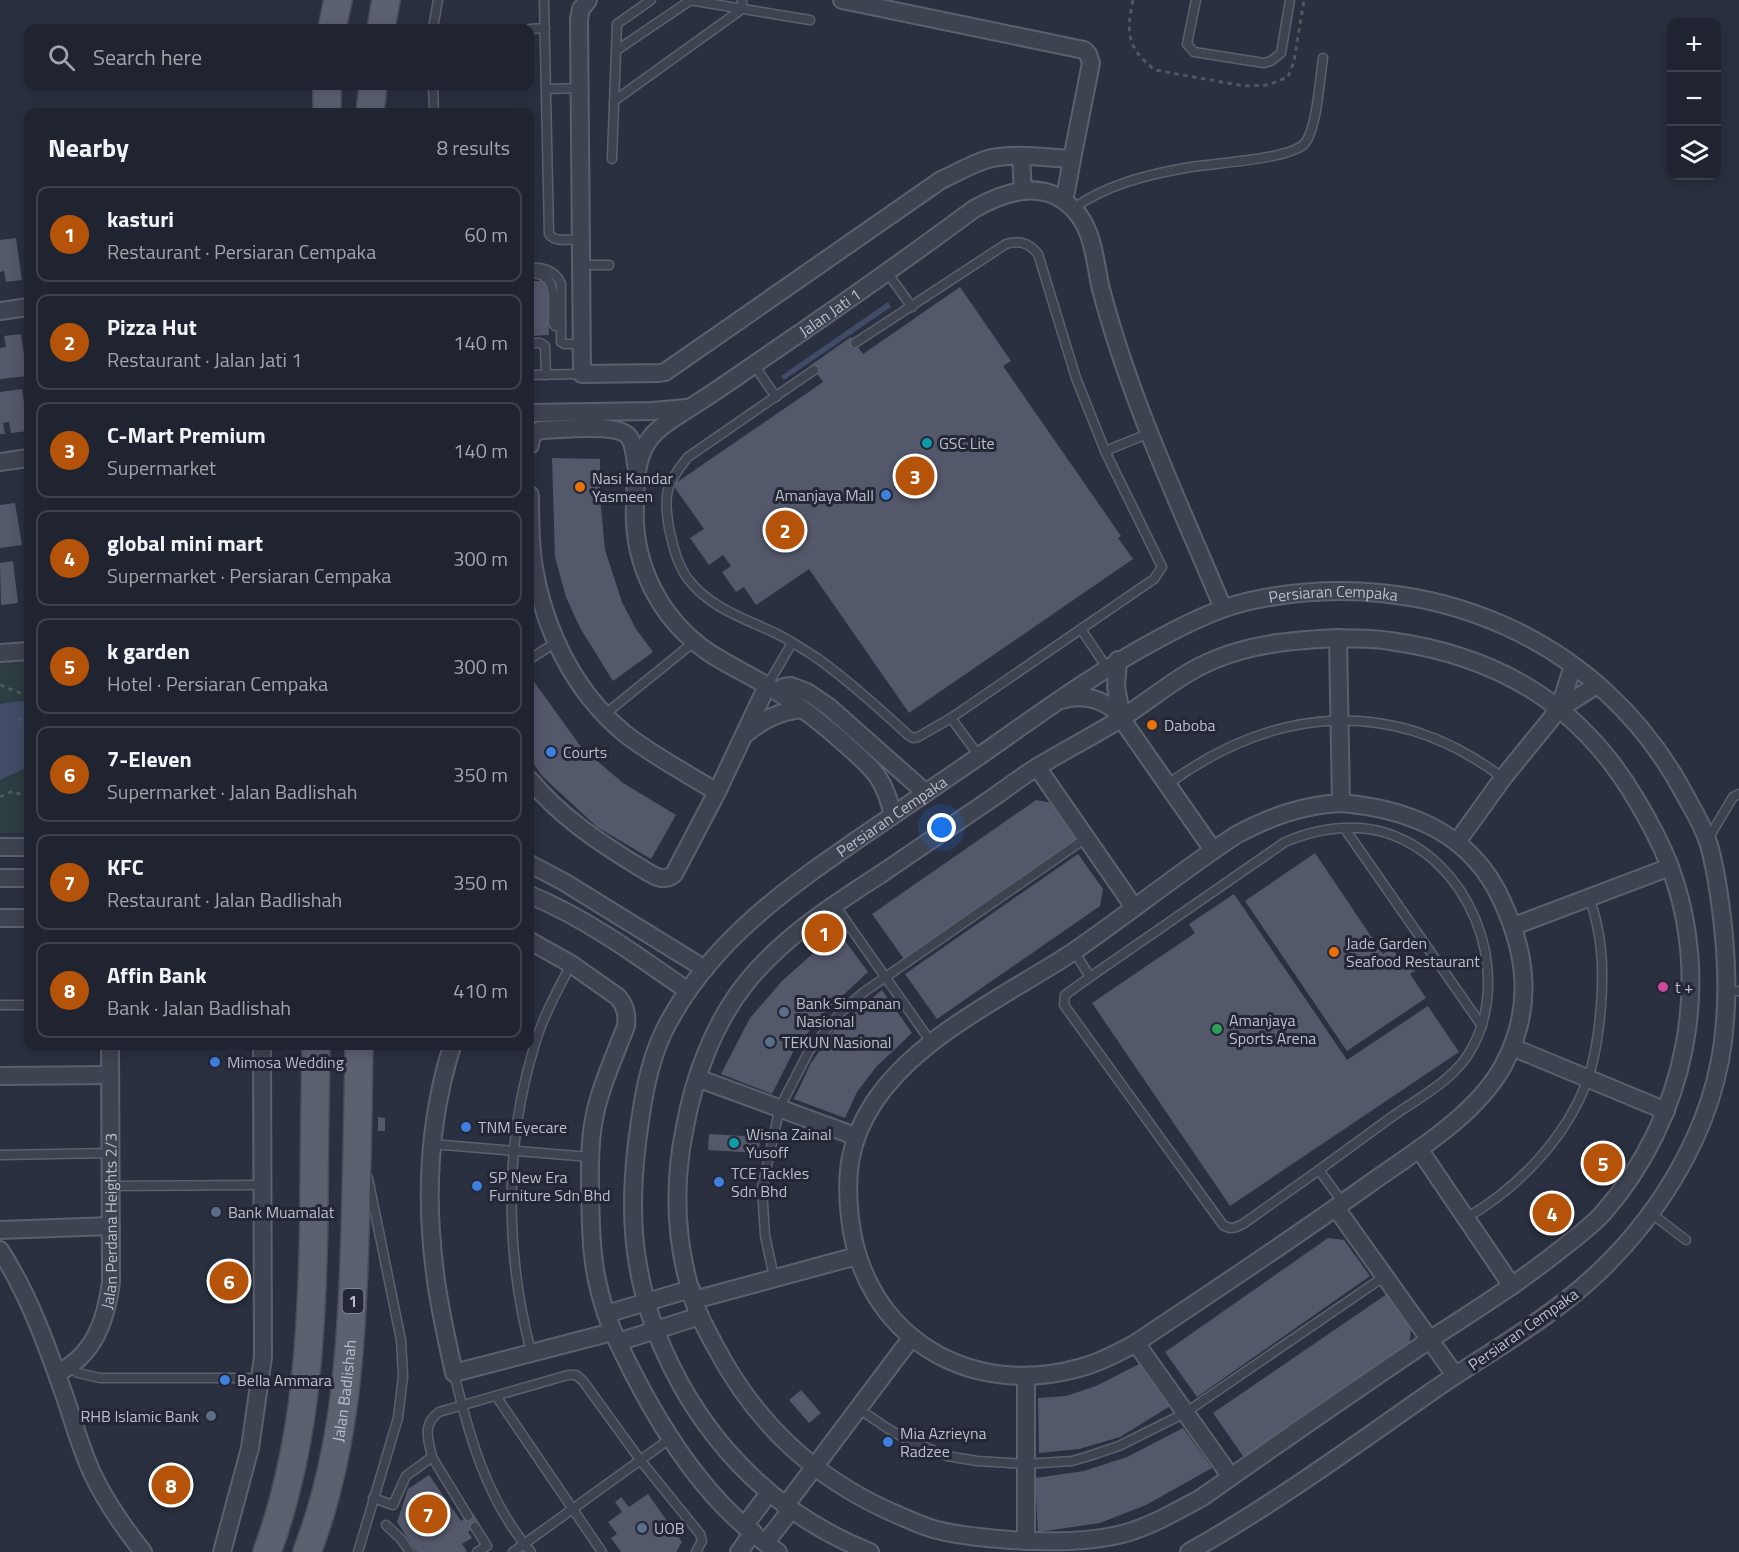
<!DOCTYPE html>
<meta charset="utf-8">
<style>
:root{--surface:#202430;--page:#282c38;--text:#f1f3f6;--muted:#a2a4ab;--line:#3d414c;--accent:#b45309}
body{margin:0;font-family:"Titillium Web",sans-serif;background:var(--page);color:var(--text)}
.controls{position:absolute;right:18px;top:18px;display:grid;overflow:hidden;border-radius:12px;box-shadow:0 3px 15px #0003}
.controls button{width:54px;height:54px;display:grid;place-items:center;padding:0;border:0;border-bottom:2px solid var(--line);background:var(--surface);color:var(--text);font:30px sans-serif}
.you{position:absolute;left:942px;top:828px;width:21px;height:21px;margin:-15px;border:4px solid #fff;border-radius:50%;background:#1a73e8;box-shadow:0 0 0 9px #1a73e833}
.badge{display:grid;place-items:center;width:39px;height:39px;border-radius:50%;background:var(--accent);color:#fff;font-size:20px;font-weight:700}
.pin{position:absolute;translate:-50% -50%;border:3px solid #fff;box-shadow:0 2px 6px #0006}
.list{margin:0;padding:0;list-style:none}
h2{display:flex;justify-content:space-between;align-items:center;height:78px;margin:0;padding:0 24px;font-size:26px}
h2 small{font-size:20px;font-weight:400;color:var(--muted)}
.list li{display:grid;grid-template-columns:39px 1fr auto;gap:18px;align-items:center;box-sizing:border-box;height:96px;margin:0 12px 12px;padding:0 12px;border:2px solid var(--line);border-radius:12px}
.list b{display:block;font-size:22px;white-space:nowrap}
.list p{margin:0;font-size:20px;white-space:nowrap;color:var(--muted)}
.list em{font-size:20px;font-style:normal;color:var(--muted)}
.icon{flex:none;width:33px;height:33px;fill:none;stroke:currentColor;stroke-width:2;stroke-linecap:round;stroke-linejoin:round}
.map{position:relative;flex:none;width:1739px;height:1552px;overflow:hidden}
.search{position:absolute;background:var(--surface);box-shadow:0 3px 15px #0003;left:24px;top:24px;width:510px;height:66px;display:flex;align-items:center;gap:15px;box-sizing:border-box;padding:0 21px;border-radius:12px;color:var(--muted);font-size:22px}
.panel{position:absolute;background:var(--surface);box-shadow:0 3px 15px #0003;left:24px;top:108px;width:510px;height:942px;border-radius:12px}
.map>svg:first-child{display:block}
</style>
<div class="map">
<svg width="1739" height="1552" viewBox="0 0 1739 1552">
<rect width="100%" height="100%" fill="#2a3040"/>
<g fill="#2d3d42">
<polygon points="16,660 28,660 28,702 19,701 0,704 0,663"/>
<polygon points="28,767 28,833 0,833 0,780"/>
</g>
<g fill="#424c67">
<polygon points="888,302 891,307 784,380 781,376"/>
<polygon points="19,701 28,702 28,767 0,780 0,704"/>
</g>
<g fill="#54586b">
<polygon points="16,238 22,280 6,282 4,271 0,272 0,240"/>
<polygon points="530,281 548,281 549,335 530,336"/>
<polygon points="960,287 1011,361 1003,366 1121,536 1118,538 1133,559 909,713 809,569 756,605 744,587 736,592 722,572 731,566 723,555 709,565 690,538 704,529 673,485 823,382 811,365 851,337 863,354"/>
<polygon points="21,334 27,376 0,379 0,348 6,347 4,336"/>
<polygon points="22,389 28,431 11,433 9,422 3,423 5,434 0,434 0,392"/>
<polygon points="552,458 600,459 600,497 605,550 622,602 636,629 653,652 613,681 580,628 566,597 555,557"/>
<polygon points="15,503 22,545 0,548 0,505"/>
<polygon points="13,561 18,603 1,605 0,563"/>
<polygon points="530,676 581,747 623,783 676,815 651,859 597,827 542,776 530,758"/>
<polygon points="1036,800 1052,803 1077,839 904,959 872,914"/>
<polygon points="1315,853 1383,954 1392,948 1401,961 1412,954 1421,967 1410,974 1426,998 1347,1051 1245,901"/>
<polygon points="1078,854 1103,889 1100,906 937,1019 905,974"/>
<polygon points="1234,894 1347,1060 1428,1006 1459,1052 1230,1206 1092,1003 1195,933 1189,924"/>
<polygon points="838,931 868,972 822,1015 794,1050 772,1094 721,1074 750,1018 782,981"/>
<polygon points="882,990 912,1033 876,1067 857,1092 845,1118 794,1099 811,1063 835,1029"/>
<polygon points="378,1117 385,1118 385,1131 378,1131"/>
<polygon points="709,1134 760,1137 759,1153 708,1150"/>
<polygon points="1328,1238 1344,1240 1370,1276 1197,1397 1165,1352"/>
<polygon points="1387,1294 1411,1329 1409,1346 1245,1459 1213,1413"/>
<polygon points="1141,1363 1172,1405 1120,1437 1079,1449 1039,1453 1038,1398 1066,1396 1096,1386"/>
<polygon points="801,1390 821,1413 809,1423 789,1400"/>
<polygon points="1183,1428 1212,1468 1146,1505 1100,1523 1038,1532 1035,1478 1084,1471 1127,1457"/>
<polygon points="429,1475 461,1521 473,1513 480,1524 468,1532 472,1538 462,1544 467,1551 465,1552 417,1552 397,1522 408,1489"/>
<polygon points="648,1494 682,1542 676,1552 621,1552 611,1538 617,1534 608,1522 622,1512 615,1502 621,1497 629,1507"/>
</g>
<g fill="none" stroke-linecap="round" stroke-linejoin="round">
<defs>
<g id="lane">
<path d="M544,0L549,234C555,243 570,239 580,239"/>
<polyline points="689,0 810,20"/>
<polyline points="1196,0 1187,44 1194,52 1264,63 1271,61 1281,53 1290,0"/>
<polyline points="433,28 438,0"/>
<polyline points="530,29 545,28"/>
<polyline points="617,50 691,0"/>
<polyline points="433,86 434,112"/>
<polyline points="546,89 580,88"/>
<polyline points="614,101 742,9 742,0"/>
<polyline points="612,159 617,24 651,0"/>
<path d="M1074,208C1106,185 1146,175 1185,168C1210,163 1291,160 1305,143C1317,128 1320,77 1323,58"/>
<polyline points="580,265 609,265"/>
<path d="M530,268C544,267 555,270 561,284V342L564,344H582"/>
<polyline points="886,271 912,307"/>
<path d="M530,273C559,273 553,301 553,323L555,326L561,327"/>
<polyline points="530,343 540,343 545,346 546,375"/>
<polyline points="754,365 776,397"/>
<path d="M814,370L688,457C666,484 663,494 669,528C673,546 677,564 688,579C709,607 743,618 773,632C788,639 803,649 817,658C849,681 879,708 908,735L913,738L918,737L951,718L1154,579L1162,567L1105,451L1076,378L1038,254C1029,243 1020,240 1006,244L855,343"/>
<polyline points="530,375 582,374"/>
<polyline points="1105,451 1150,433"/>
<polyline points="1081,629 1107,668"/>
<polyline points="530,659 555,643"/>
<polyline points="767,686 792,643"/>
<polyline points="604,715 694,642"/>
<polyline points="951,718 979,756"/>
<path d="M1168,784C1275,706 1394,695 1503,778"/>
<polyline points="1345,829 1482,1026"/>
<polyline points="1708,839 1733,797 1739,794"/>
<polyline points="834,904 931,1042"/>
<path d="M1074,951L1090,977L1065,995L1064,1005L1223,1225C1231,1230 1235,1228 1243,1224L1319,1170"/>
<path d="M1090,977L1285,842C1315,829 1352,823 1383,832C1470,857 1514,971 1472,1048C1456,1079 1420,1097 1393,1116C1368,1134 1344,1152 1319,1170L1343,1203"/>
<polyline points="1727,992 1739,991"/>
<polyline points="0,1005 28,1005"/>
<polyline points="432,1144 590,1157"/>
<polyline points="0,1155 110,1153"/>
<polyline points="110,1186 263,1185"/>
<polyline points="1652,1214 1686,1240"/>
<path d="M1466,1218C1518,1188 1566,1138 1587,1081C1596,1056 1599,1031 1601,1005C1604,967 1602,933 1589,897"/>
<polyline points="774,1278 765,1235 762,1188 780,1107 809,1051 841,1012 864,992 1086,838"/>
<path d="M531,1352C505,1252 504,1143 535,1044C543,1016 558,990 571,964"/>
<polyline points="69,1367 78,1373 100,1378 261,1378"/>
<path d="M454,1373C469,1436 487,1501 531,1552"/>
<polyline points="496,1396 602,1552"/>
<polyline points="859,1409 887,1428 906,1439 947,1456 977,1461 1026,1464 1072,1461 1089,1456 1119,1446 1185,1413 1385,1276"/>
<polyline points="432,1457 468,1516"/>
<path d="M373,1498L393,1505L406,1476L432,1457C428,1438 422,1425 439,1412L568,1375H576L583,1381L641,1461L700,1534L702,1541L696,1552"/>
<polyline points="386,1525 401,1539 410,1552"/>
<polyline points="475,1527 487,1546 477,1552"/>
<polyline points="358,1552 398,1418 403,1376 401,1340 368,1178"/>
<polyline points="513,1552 671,1438"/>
</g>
<g id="street">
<path d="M588,0L581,9L579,19L582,374L659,373L665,372L941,180C957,173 971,164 988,159C1014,152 1046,158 1072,159L1091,63L1088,54L1084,50L842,0"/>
<polyline points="1021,157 1023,191"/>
<polyline points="1061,198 1066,192 1072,159"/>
<polyline points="0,311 28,307"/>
<polyline points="530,413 652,411 687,408"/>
<path d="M530,445L532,435L540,430C559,430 618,422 629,437C634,444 635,456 636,465"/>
<polyline points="0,462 28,458"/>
<path d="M530,495C530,519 530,544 534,568C545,631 574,691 624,733C652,755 686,773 717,792"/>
<path d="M1338,638C1355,639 1373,638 1390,641C1499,656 1581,705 1637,801C1649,821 1660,842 1669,864C1714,982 1686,1118 1604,1212C1592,1226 1575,1238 1560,1250C1521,1281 1479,1308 1437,1335C1358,1388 1279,1443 1201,1498C1177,1511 1153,1525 1126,1533C1089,1543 1049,1542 1011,1540C986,1538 961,1536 937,1530C921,1526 906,1518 891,1512C811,1476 754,1421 714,1344C706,1329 698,1315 693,1299C675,1242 673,1184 685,1127C694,1077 714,1023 746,983C783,937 833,905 881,874C918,849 954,824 991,799C1007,788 1022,776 1039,766C1067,749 1097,734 1125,716C1154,697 1183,672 1216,659C1256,643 1296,640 1338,638Z"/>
<polyline points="1338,638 1341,803"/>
<polyline points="0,653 28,651"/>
<polyline points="1118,660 1116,687 1122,718"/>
<polyline points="778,692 784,687 791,686 807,692 829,707 926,793"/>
<path d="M1062,700C1082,694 1100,698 1116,711L1213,850"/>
<polyline points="1559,709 1573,666"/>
<path d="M747,733C764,719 779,712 801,709"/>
<polyline points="1037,767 1134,907"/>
<path d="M530,780C560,816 597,841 636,865C644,869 653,877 661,878C666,879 670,877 674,874L717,792L767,686"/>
<path d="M1341,803C1411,809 1472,834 1502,901C1528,957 1533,1010 1503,1066C1476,1115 1416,1151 1372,1182C1294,1238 1215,1290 1136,1343C1118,1353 1099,1363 1079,1368C967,1399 863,1335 850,1218C845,1175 849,1141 873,1104C917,1036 1006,996 1073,952C1128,914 1180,872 1236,835C1270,817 1302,805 1341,803Z"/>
<path id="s1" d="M893,815C883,775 873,769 843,742C823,724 801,707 779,693C756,678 731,667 708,652C659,618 632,563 635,505C636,480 635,456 652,436C661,425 676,417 688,409C710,395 731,381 752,366C827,315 901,263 974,209C1002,193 1039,180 1067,203C1094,224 1094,259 1101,289C1130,400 1179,503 1223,608"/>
<polyline points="1457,842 1503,778 1559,709 1597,685"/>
<polyline points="0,847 28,847"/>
<polyline points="530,864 564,882 705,969"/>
<polyline points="0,878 28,878"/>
<path d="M530,895C586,918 638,956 688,991"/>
<polyline points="0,918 28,918"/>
<polyline points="1514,926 1670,867"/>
<path d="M530,941L571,964L618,997C626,1007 627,1014 626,1026C614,1058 598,1091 593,1125C589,1148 590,1171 590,1194C591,1227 591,1261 600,1293C607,1322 620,1347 633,1373C668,1441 713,1509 778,1552"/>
<path d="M452,1046C429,1119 425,1197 435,1273C439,1307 447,1340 454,1373L612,1332"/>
<polyline points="1512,1047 1666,1111"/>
<polyline points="0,1076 110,1075"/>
<polyline points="697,1078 855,1136"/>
<polyline points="1419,1149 1512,1286"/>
<polyline points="1336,1208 1455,1375"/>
<polyline points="0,1230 111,1226"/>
<path d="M0,1250C29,1295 47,1346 65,1397C74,1423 81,1450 93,1475C106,1502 124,1528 143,1552"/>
<polyline points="694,1300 857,1256"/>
<polyline points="606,1314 691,1289"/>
<polyline points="618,1342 700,1316"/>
<polyline points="1136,1343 1231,1477"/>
<path id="s2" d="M57,1373C94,1356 106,1320 111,1282L110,1046"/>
<polyline points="785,1506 912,1337"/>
<polyline points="745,1525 769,1493"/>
<polyline points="1026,1541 1026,1376"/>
<polyline points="766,1542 791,1510"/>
<polyline points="222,1552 250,1448 263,1357 262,1046"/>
<polyline points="739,1552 753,1532"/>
<path id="s3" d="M870,1552C768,1512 694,1431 655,1329C632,1266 629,1210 637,1143C642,1105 647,1066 664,1031C708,942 791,885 870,831C906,806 942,782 978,757C1038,715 1096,672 1160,638C1190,622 1220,607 1254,600C1427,564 1602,638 1685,795C1692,808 1700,821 1705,834C1711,847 1713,862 1716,876C1724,923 1729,973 1725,1021C1718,1132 1650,1235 1564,1302C1522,1335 1475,1361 1431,1392C1352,1447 1273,1505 1189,1552"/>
</g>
<g id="primary">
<polyline points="332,28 338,0"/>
<polyline points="381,28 386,0"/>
<polyline points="327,112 327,86"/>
<polyline points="370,112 373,86"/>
<path d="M267,1552C307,1443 312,1329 314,1215C314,1158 315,1102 316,1046"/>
<path id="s4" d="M307,1552C346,1451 352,1340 355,1233C357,1170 358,1108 359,1046"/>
</g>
</defs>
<use href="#lane" stroke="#5c606e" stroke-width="11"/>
<use href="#street" stroke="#5c606e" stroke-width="20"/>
<use href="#primary" stroke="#484b5a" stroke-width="30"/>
<g stroke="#4c5a60" stroke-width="3" stroke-dasharray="4.5 4.5" stroke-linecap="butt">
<path d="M1133,0C1126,33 1127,48 1155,70L1244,86L1268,85L1288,77L1294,61L1304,0"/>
<polyline points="0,685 28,696"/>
<polyline points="19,721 28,710"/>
<polyline points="0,797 13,791 28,798"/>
</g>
<use href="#lane" stroke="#3e4350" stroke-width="8"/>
<use href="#street" stroke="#3e4350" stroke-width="16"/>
<use href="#primary" stroke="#5c6170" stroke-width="27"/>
</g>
<g fill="#0f9aa8" stroke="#232736" stroke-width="2">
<circle cx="927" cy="443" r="6"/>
<circle cx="734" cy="1143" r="6"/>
</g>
<g fill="#e8710a" stroke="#232736" stroke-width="2">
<circle cx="580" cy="487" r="6"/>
<circle cx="1152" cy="725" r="6"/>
<circle cx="1334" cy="952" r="6"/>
</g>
<g fill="#3f7fe0" stroke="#232736" stroke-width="2">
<circle cx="886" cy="495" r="6"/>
<circle cx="551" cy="752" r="6"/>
<circle cx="215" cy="1062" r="6"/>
<circle cx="466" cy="1127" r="6"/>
<circle cx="719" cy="1182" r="6"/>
<circle cx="477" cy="1186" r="6"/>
<circle cx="225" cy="1380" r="6"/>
<circle cx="888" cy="1442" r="6"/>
</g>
<circle fill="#d1479c" stroke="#232736" stroke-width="2" cx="1663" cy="987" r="6"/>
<g fill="#5c6f8a" stroke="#232736" stroke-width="2">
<circle cx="784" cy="1012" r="6"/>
<circle cx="770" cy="1042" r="6"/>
<circle cx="216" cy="1212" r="6"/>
<circle cx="211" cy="1416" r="6"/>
<circle cx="642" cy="1528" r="6"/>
</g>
<circle fill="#2e9e5b" stroke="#232736" stroke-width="2" cx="1217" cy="1029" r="6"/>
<g text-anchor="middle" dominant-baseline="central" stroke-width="6" stroke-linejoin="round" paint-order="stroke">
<rect fill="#232736" stroke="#8d919e" stroke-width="1.5" x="342.5" y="1289" width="21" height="24" rx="4.5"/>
<g font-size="15" font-weight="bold" fill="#bbbeca">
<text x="353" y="1301">1</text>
</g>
<g font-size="16" fill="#bbbeca" stroke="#232736">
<text stroke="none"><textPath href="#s1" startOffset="714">Jalan Jati 1</textPath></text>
<text stroke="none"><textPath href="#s3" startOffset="1444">Persiaran Cempaka</textPath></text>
<text stroke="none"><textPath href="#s3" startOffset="940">Persiaran Cempaka</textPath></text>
<text stroke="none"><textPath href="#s2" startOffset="172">Jalan Perdana Heights 2/3</textPath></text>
<text transform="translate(1523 1329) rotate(-35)">Persiaran Cempaka</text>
<text stroke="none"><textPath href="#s4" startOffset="166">Jalan Badlishah</textPath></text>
</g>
<g font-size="16" fill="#bbbeca" stroke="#232736" text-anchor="start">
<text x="939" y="443">GSC Lite</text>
<text x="592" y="478">Nasi Kandar<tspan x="592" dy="18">Yasmeen</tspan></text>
<text x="874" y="495" text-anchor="end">Amanjaya Mall</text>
<text x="1164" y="725">Daboba</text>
<text x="563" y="752">Courts</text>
<text x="1346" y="943">Jade Garden<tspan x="1346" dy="18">Seafood Restaurant</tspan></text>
<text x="1675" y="987">t +</text>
<text x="796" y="1003">Bank Simpanan<tspan x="796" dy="18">Nasional</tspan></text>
<text x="1229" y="1020">Amanjaya<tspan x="1229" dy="18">Sports Arena</tspan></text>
<text x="782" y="1042">TEKUN Nasional</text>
<text x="227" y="1062">Mimosa Wedding</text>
<text x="478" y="1127">TNM Eyecare</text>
<text x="746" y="1134">Wisna Zainal<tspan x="746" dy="18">Yusoff</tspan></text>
<text x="731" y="1173">TCE Tackles<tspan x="731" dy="18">Sdn Bhd</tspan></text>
<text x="489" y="1177">SP New Era<tspan x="489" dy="18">Furniture Sdn Bhd</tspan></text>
<text x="228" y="1212">Bank Muamalat</text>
<text x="237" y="1380">Bella Ammara</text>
<text x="199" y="1416" text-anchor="end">RHB Islamic Bank</text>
<text x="900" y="1433">Mia Azrieyna<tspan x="900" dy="18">Radzee</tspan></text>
<text x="654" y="1528">UOB</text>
</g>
</g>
</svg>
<div class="controls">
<button>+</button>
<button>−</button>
<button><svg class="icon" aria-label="layers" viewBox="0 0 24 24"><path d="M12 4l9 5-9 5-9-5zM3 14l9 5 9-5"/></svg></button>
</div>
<div class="you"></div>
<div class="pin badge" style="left:824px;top:933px">1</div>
<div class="pin badge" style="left:785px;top:530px">2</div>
<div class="pin badge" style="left:915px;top:476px">3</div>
<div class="pin badge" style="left:1552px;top:1213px">4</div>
<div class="pin badge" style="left:1603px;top:1163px">5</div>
<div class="pin badge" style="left:229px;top:1281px">6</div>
<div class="pin badge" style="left:428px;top:1514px">7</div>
<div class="pin badge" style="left:171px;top:1485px">8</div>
<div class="search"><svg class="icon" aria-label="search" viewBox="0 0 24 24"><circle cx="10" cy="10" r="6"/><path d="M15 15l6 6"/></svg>Search here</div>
<section class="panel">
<h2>Nearby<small>8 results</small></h2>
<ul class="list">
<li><span class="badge">1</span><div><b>kasturi</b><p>Restaurant · Persiaran Cempaka</p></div><em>60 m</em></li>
<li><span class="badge">2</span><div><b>Pizza Hut</b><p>Restaurant · Jalan Jati 1</p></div><em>140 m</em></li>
<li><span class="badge">3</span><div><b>C-Mart Premium</b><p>Supermarket</p></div><em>140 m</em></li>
<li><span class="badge">4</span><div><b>global mini mart</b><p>Supermarket · Persiaran Cempaka</p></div><em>300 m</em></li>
<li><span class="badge">5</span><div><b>k garden</b><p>Hotel · Persiaran Cempaka</p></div><em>300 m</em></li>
<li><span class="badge">6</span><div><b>7-Eleven</b><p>Supermarket · Jalan Badlishah</p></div><em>350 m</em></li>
<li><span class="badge">7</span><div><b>KFC</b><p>Restaurant · Jalan Badlishah</p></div><em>350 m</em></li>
<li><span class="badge">8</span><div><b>Affin Bank</b><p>Bank · Jalan Badlishah</p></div><em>410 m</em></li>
</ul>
</section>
</div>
